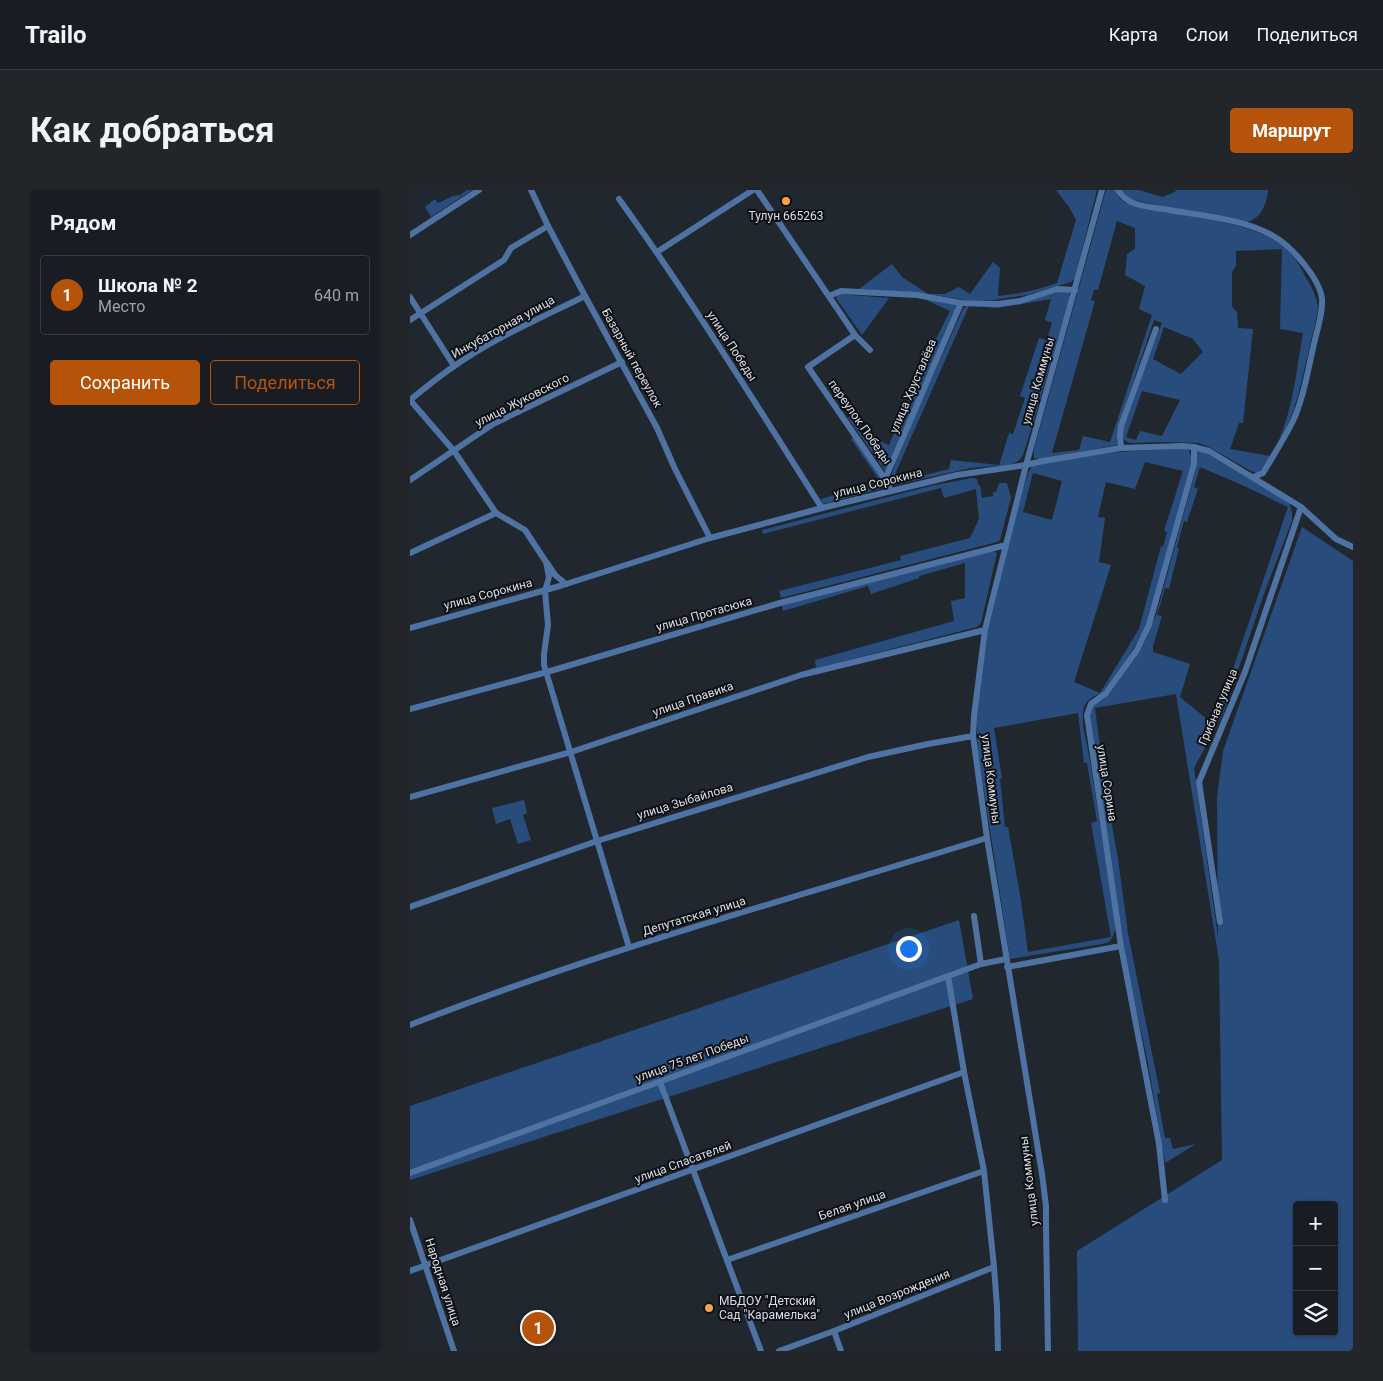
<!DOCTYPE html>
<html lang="ru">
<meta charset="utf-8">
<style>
:root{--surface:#191d23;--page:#22262b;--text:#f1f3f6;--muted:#9fa2a6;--line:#373b41;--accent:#b45309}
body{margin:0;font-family:Roboto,sans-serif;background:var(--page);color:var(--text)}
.controls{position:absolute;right:15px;bottom:15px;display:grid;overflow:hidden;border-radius:5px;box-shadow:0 1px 4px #0004}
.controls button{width:45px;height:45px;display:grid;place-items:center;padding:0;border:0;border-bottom:1px solid var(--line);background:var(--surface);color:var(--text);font:25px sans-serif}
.you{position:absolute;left:498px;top:758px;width:18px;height:18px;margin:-12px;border:4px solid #fff;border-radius:50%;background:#1a73e8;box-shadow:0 0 0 8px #1a73e833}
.badge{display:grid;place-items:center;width:32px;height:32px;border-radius:50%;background:var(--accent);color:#fff;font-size:16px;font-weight:700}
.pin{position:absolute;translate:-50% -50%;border:2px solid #fff;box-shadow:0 1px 5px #0006}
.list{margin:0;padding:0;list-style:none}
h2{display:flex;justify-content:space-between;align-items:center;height:65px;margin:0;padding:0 20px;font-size:21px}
h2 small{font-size:16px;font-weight:400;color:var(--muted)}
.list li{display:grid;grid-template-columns:32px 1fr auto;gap:15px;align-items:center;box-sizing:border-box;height:80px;margin:0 10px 10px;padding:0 10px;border:1px solid var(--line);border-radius:5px}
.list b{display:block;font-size:19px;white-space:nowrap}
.list p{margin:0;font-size:16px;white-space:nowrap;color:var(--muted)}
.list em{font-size:16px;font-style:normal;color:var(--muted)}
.actions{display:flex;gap:10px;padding:15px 20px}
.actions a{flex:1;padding:11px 0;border:1px solid var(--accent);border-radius:5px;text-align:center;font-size:18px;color:var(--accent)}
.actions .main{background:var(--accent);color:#fff}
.icon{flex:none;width:28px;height:28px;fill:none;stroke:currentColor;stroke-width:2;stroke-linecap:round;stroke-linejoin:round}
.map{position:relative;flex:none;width:943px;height:1161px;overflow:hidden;border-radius:5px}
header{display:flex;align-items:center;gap:30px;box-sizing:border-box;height:70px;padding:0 25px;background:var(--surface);border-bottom:1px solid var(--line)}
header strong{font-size:24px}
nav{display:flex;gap:28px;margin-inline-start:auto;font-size:18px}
.intro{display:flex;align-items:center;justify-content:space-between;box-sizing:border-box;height:120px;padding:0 30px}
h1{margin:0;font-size:35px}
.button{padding:12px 22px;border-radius:5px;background:var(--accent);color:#fff;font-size:18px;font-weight:700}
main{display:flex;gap:30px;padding:0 30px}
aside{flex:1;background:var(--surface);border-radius:5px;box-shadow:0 1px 4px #0004}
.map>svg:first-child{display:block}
</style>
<header>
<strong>Trailo</strong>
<nav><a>Карта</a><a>Слои</a><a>Поделиться</a></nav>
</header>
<div class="intro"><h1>Как добраться</h1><a class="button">Маршрут</a></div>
<main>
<aside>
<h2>Рядом<small></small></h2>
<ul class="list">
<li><span class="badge">1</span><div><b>Школа № 2</b><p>Место</p></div><em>640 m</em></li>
</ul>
<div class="actions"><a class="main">Сохранить</a><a>Поделиться</a></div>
</aside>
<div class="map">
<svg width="943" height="1161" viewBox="0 0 943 1161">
<rect width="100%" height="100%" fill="#21272f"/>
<g fill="#284d7c" fill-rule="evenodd">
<polygon points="57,0 62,0 21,27 15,17 25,9 28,13 43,6 50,5"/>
<path d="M646,0H687L665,88L661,92L617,105L583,110H556L512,103L449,99L482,74L492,87L518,104H535L549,97L560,104L583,72L590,78L588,106C609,104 627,100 647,93L666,30L659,17Z"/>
<path d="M696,0H705C706,3 708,7 711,10C719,16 738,19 748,21C784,27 847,33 875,58C884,66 890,75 895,86C901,96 907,106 908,118C906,133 901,149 898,164C891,192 886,226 869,249C883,219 887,176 893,143L870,139L872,59L826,61V76L822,82V117L827,122L828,138L843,139L833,233H829L820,259L860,266L849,283H846L841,281L799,257L789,253L757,252L720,253C712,250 713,247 712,240L730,189L752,133L744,130L709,234L708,254L707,255L630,269L624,268V259ZM707,31L725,38V59L717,64L715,85L735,96L729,119L742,125L700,252L673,246L669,260L642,263L685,111L681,110L684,100H688ZM754,137L783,149L793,162L771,184L743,169ZM732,201L770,210L752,246L730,241L726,250L716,247Z"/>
<path d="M709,0H729L752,7L765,2L766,0H858C857,13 851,29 837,32L736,13L718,8Z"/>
<path d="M652,100L659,101V109L625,227L613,265C609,272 604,274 596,275L561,278L485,295L481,293V286L484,277L501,235L553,119L557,116H587ZM641,109L635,130L642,133L637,150L629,148L610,206L615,208L603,244L599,243L589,275L541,270L539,279L511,286H488L485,284L559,116L588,118Z"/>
<polygon points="428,104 479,108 452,145 426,108"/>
<polygon points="512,108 546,115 547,117 475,281 438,228 442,226 452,242 479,255 513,175 540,121"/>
<polygon points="444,246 473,291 474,298 413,314 411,309 470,291 441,249"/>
<path d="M775,259L779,260L782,271L737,433C726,457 711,479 695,499C690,505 681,506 676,513C672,519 673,528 673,536L680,571L706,738L702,748L699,752L692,754L600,769L568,562L566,527L578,441L606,321L618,283L621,278L625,275L691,264L722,261ZM735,272L773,281L754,341L757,342L753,357L751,356L729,439L690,503L664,492L701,375L689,372L695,328L688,327L696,292L725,299ZM623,283L652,291L642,330L613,322ZM668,523L674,573H677L687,631L681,633L701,747L618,762L611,711L598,637H595L590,589L592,588L584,538Z"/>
<path d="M791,260L879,311L882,323V331L855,401L813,524L784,578L808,747L807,608L813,561L892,337L943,371V1161H668L667,1061L812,970L809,770L766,504L685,518L695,596L708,669L718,743L750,903L747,904L755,948H760L763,959L786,954L755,973L738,873L719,786L707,712L679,522L684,512L700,503L732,457L739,442L746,425L786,279L787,273L785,261ZM790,277L832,295L878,317L804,535L770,507L780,474L743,462V456L752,426L747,425L755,398L759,399L769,358L767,357L774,331L777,332L788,299L784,297ZM887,1015H924V1142H887Z"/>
<polygon points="562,288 567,289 568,295 570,295 572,308 583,306 583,302 586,302 589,293 597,293 601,308 590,350 587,352 371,408 369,401 491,370 490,366 560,348 569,329 566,299 534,308 531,298 353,344 352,340 520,296"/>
<polygon points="580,360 587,363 571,433 567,437 392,482 406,477 405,470 544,431 541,411 555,408 555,373 509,386 509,388 461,404 458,396 373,421 372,415"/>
<polygon points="114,610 117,623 113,625 121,650 108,654 100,629 86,634 82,618"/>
<polygon points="549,730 563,809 0,990 0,916"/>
</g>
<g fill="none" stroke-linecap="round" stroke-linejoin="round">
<g stroke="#4e73a2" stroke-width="6">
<polyline points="121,0 138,36 175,106 247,238 265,279 300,348"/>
<polyline points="347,0 445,145 460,160"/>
<path d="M708,0C717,17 742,17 759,20C793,26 835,29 865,47C882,57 910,89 912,109C913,124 907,140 904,154C898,179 894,207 883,231C874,249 863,266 853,283L844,287"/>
<path d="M209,9C281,109 346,214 412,318"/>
<polyline points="0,45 69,0"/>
<polyline points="247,62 343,0"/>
<polyline points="419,106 431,101 507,105 551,113 588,114 610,111 647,99 665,100"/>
<polyline points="0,107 44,176"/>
<polyline points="0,130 94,70 101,58 138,36"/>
<polyline points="445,145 398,177 475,289 481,301"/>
<polyline points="0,210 44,261 86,323 0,363"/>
<path d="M0,210C14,199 28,187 43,177C84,148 131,128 175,106"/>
<polyline points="711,258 710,245 711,236 746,139"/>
<polyline points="475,289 551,113"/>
<polyline points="0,290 83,234 212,172"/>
<polyline points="86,323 115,340 136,372 139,387 135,401 138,435 134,464 134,475 219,757"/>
<polyline points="137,373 145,385 156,394"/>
<polyline points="0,438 150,396 300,348 412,318 547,285 616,275 633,271 711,258 772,256 784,257 799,261 891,317 926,349 943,357"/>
<polyline points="0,519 137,482 370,413 596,355"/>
<polyline points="0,607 161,562 391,485 575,440"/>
<polyline points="0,717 187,651 458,567 518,554 563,546"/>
<polyline points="564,726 571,774 596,769"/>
<polyline points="810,732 789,592 835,482 891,317"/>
<polyline points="597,777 711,756"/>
<polyline points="538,786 554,882 574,981 584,1077 587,1117 588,1161"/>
<path d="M0,835C188,761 384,708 577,648"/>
<polyline points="250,892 351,1161"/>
<polyline points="0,983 571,774"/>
<polyline points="755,1010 749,954 711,756 677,525 681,514 696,503 727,460 739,435 784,274 784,257"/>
<polyline points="0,1030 44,1161"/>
<polyline points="317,1070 574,981"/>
<polyline points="0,1081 554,882"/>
<polyline points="424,1141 431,1161"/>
<polyline points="369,1161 424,1141 584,1077"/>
<polyline points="638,1161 636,1036 636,1016 632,984 577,648 563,546 564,526 575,440 581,415 616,275 692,0"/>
</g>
</g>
<g fill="#f5a346" stroke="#0d1014" stroke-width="2">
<circle cx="376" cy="11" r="5"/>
<circle cx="299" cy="1118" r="5"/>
</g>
<g text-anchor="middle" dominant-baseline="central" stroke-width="4" stroke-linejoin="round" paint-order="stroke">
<g font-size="12" fill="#dbdfe4" stroke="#0d1014">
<text x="376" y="26">Тулун 665263</text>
<text x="309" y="1111" text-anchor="start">МБДОУ "Детский<tspan x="309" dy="14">Сад "Карамелька"</tspan></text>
</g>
<g font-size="12" fill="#dbdfe4" stroke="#0d1014">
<text transform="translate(93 137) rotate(-29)">Инкубаторная улица</text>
<text transform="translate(322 156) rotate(57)">улица Победы</text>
<text transform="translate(222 168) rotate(61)">Базарный переулок</text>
<text transform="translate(628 191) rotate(-74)">улица Коммуны</text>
<text transform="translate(503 196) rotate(-67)">улица Хрусталёва</text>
<text transform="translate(112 210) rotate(-27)">улица Жуковского</text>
<text transform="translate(450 232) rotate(55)">переулок Победы</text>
<text transform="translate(468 293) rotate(-14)">улица Сорокина</text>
<text transform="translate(78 404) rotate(-15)">улица Сорокина</text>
<text transform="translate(294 424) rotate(-16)">улица Протасюка</text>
<text transform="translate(283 509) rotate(-19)">улица Правика</text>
<text transform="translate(808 517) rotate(-67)">Грибная улица</text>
<text transform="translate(581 589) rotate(83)">улица Коммуны</text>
<text transform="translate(697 593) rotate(81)">улица Сорина</text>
<text transform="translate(275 611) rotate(-17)">улица Зыбайлова</text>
<text transform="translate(284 726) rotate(-17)">Депутатская улица</text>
<text transform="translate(282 868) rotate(-20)">улица 75 лет Победы</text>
<text transform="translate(273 972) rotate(-20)">улица Спасателей</text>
<text transform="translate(619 991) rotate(-97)">улица Коммуны</text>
<text transform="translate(442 1015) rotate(-19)">Белая улица</text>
<text transform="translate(33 1092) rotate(72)">Народная улица</text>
<text transform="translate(487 1104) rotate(-22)">улица Возрождения</text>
</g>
</g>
</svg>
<div class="controls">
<button>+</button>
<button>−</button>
<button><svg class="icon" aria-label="layers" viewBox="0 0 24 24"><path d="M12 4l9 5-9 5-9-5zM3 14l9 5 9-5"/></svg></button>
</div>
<div class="you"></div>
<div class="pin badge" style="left:128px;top:1138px">1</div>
</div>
</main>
